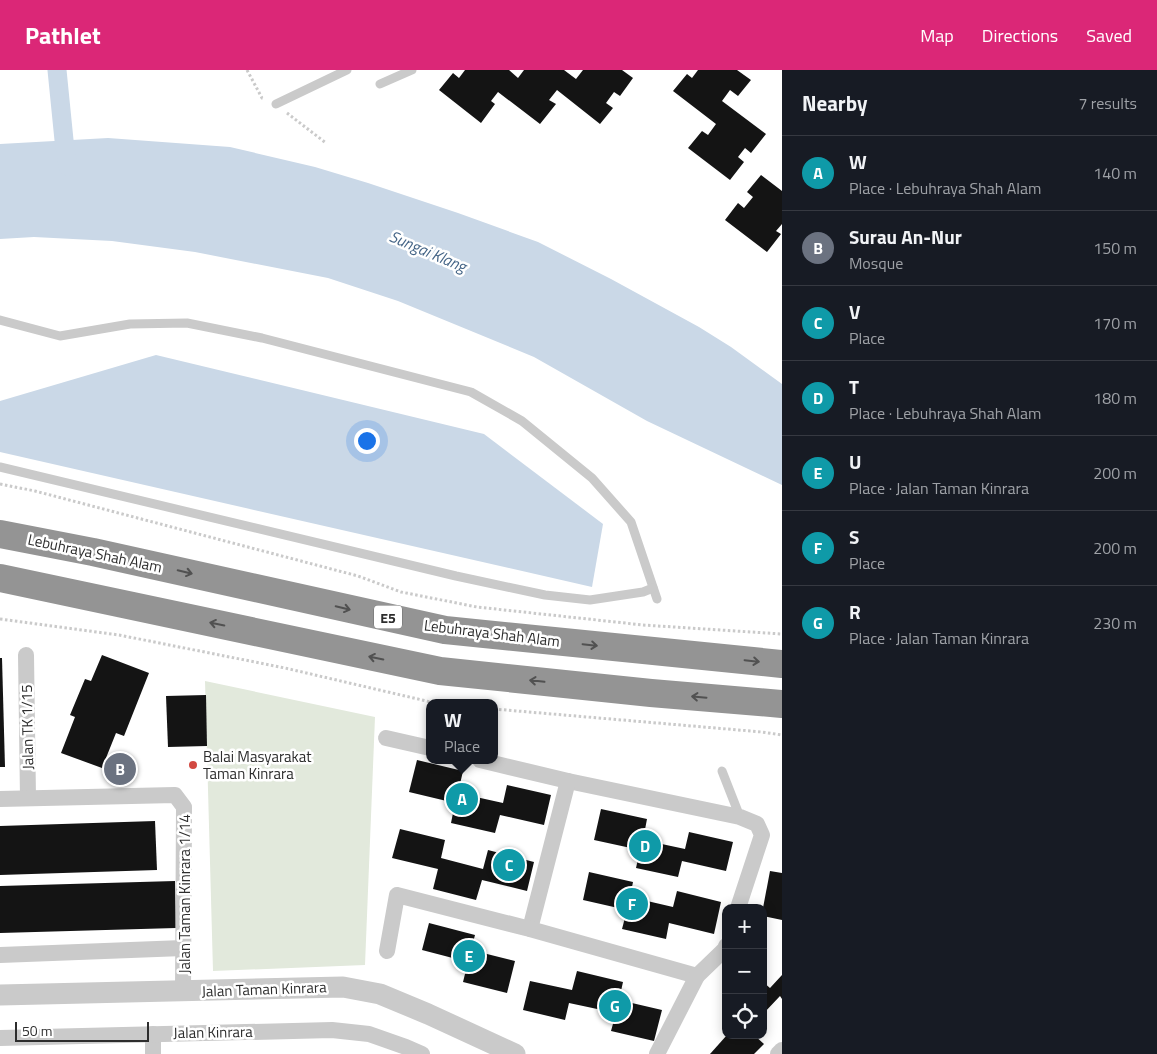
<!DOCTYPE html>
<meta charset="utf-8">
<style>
:root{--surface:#171b24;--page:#20242c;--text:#f1f3f6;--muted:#9ea1a6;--line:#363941;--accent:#db2777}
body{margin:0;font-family:"Titillium Web",sans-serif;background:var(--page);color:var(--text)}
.controls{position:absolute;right:15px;bottom:15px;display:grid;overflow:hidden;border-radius:10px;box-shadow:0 2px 12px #0003}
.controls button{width:45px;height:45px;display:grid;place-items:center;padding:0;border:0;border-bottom:1px solid var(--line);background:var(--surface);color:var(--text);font:25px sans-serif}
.scale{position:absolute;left:15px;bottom:12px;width:134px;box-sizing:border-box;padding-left:5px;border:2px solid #2d2d2d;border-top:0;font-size:14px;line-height:18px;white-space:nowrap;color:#2d2d2d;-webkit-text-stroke:4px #fff;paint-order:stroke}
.you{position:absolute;left:366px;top:370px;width:18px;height:18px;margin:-12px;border:4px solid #fff;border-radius:50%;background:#1a73e8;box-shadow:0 0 0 8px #1a73e833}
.badge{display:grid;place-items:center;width:32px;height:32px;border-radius:50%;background:var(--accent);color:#fff;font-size:16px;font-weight:700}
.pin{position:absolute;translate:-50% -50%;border:2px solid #fff;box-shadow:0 1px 5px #0006}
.popup{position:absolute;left:426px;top:629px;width:72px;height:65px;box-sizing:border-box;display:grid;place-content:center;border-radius:10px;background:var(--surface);filter:drop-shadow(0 1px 4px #0005);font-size:16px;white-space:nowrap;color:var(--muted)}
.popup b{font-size:19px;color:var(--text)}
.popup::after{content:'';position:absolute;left:50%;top:100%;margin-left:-10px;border:10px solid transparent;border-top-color:var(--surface)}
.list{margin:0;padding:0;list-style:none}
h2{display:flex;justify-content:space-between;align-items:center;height:65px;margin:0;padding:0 20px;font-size:21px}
h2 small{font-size:16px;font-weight:400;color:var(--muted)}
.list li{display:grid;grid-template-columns:32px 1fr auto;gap:15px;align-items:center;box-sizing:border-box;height:75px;padding:0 20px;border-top:1px solid var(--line)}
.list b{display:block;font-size:19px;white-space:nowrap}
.list p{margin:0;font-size:16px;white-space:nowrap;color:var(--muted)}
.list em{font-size:16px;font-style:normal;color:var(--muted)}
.icon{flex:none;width:28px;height:28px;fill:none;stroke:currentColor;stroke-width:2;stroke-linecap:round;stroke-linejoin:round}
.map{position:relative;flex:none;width:782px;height:984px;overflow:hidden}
header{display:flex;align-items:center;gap:30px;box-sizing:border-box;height:70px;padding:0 25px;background:var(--accent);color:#fff}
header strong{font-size:24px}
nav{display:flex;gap:28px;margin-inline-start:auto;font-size:18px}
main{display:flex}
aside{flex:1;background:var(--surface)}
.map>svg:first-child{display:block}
</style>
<header>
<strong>Pathlet</strong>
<nav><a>Map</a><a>Directions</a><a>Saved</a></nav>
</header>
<main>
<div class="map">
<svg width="782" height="984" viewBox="0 0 782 984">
<rect width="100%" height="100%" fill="#fff"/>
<polygon fill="#e2e9dc" points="205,611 375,647 365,895 213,901"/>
<g fill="#cad8e7">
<polygon points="108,68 230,77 315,97 368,113 458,143 538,172 611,209 699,257 731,277 782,314 782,415 647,351 534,287 398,231 328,208 195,182 112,171 34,167 0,169 0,74"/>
<polygon points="156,285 484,364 603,454 592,517 0,382 0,331"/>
</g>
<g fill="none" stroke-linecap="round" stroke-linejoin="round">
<polyline stroke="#cad8e7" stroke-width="19" points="57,0 64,70 68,96"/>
</g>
<g fill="#141414">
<polygon points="465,0 509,0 518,8 524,0 564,0 576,9 583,0 622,0 633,8 620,26 614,22 606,33 613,38 600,54 557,20 549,30 556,34 540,54 498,22 491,31 495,34 481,53 439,20 453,3 459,8"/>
<polygon points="698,0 737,0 751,10 738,26 730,20 722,31 766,64 751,83 745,78 738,87 744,92 730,110 688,78 702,61 708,65 716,54 673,21 687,4 692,8"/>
<polygon points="761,105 782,121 782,154 776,161 781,164 767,182 725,150 738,133 744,138 753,127 747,122"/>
<polygon points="102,585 149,603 124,666 116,663 102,698 61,683 75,647 70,645 85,609 91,611"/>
<polygon points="0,588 2,588 5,697 0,697"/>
<polygon points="206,625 207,676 168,677 166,626"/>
<polygon points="417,690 463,701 458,723 503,733 507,715 551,725 544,755 500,745 495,763 451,753 455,733 409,722"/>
<polygon points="601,739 647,749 643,770 685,779 689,762 733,772 726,801 682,791 678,807 636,798 640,780 594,770"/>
<polygon points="155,751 157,800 0,805 0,756"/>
<polygon points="400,759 445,770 441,788 483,799 488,780 534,792 527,821 482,810 476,830 433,819 438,799 392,788"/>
<polygon points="770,801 782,803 782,850 763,846 763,838"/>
<polygon points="589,802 633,812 630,827 673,837 677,821 721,832 714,864 669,853 666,869 622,859 627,840 583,830"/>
<polygon points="175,811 176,858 0,863 0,816"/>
<polygon points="429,853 475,865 471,880 515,891 507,923 463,912 468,892 422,880"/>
<polygon points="577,901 623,912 619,930 662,940 654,971 611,961 616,943 569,933 565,950 523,940 530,911 572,920"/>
<polygon points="782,905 782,929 780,926 763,944 763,912 770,918"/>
<polygon points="727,965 754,965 764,974 754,984 710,984"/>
</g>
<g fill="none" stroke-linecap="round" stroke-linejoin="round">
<g stroke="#cacaca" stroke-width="3" stroke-dasharray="2.5 2.5" stroke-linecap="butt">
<polyline points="247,0 262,28 265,29"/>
<polyline points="287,43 326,73"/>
<polyline points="0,414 35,421 358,506 401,522 477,537 643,555 782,564"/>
<polyline points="0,549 119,565 285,598 435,633"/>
<polyline points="494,639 762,662 782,665"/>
</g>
<g stroke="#cacaca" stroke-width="9">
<polyline points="380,14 412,0"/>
<polyline points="276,34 347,0"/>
<polyline points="0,250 60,266 130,254 187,253 262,268 471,322 522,351 592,408 631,452 657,529"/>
<polyline points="0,397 456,506 545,525 590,530 643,522 653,518"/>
<polyline points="722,701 740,747"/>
</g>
<g stroke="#cacaca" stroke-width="16">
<polyline points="26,585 28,728"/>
<polyline points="386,668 430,678"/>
<polyline points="480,690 568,711 740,747 757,754 762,765 738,838"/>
<polyline points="0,729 175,725 184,737 183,921"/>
<polyline points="530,859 568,711"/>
<polyline points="387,881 397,825 530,859 697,906"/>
<polyline points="0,885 183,878"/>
<polyline points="153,964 153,984"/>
<polyline points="0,968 332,960 369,964 406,977 422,984"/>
<polyline points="657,984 697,906 725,879 726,876"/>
<polyline points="778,984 782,980"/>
</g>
<polyline stroke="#cacaca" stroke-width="21" points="0,925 343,917 380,924 428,944 515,984"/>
<g stroke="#949494" stroke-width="28">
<polyline points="0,464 93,482 445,560 782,594"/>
<polyline points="0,508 440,601 651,623 782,634"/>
</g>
</g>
<defs><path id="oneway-shaft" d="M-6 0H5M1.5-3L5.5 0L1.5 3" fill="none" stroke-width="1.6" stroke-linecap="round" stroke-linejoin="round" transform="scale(1.25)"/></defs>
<g stroke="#515151">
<use href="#oneway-shaft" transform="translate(185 502) rotate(13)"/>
<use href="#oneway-shaft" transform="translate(343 538) rotate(13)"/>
<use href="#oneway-shaft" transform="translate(217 554) rotate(-168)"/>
<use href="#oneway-shaft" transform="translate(590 575) rotate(6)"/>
<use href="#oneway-shaft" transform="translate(376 588) rotate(-168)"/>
<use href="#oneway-shaft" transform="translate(752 591) rotate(6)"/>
<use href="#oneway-shaft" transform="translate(537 611) rotate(-174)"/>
<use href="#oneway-shaft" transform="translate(699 627) rotate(-175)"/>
</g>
<circle fill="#d24941" stroke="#fff" stroke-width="2" cx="193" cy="695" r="5"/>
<g text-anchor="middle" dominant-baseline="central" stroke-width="5" stroke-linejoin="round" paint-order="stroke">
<rect fill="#fff" stroke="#6c6c6c" stroke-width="1" x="374" y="535.5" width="28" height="23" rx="4"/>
<g font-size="14" font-weight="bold" fill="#2d2d2d">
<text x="388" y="547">E5</text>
</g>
<g font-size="15" fill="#2d2d2d" stroke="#fff">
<text transform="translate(95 483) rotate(12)">Lebuhraya Shah Alam</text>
<text transform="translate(492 563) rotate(7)">Lebuhraya Shah Alam</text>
<text transform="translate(27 657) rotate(-91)">Jalan TK 1/15</text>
<text transform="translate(184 824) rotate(-90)">Jalan Taman Kinrara 1/14</text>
<text transform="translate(264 919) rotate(-2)">Jalan Taman Kinrara</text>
<text transform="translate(213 962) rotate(-1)">Jalan Kinrara</text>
</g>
<g font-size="15" fill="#2d2d2d" stroke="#fff" text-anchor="start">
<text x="203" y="686">Balai Masyarakat<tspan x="203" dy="17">Taman Kinrara</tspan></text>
</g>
<g font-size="16" font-style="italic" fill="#446486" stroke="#fff">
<text transform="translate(428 181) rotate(23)">Sungai Klang</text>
</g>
</g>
</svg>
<div class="controls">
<button>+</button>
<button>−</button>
<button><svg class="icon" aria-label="locate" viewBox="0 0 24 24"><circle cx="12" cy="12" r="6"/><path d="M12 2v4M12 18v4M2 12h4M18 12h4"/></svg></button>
</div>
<div class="scale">50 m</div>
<div class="you"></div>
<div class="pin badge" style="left:462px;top:729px;background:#0f9aa8">A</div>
<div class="popup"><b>W</b>Place</div>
<div class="pin badge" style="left:120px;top:699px;background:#6b7280">B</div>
<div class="pin badge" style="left:509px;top:795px;background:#0f9aa8">C</div>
<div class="pin badge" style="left:645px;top:776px;background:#0f9aa8">D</div>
<div class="pin badge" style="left:469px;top:886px;background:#0f9aa8">E</div>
<div class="pin badge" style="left:632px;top:834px;background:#0f9aa8">F</div>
<div class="pin badge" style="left:615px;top:936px;background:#0f9aa8">G</div>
</div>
<aside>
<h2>Nearby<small>7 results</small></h2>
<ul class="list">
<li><span class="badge" style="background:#0f9aa8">A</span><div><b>W</b><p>Place · Lebuhraya Shah Alam</p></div><em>140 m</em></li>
<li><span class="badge" style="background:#6b7280">B</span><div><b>Surau An-Nur</b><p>Mosque</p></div><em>150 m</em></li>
<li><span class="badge" style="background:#0f9aa8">C</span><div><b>V</b><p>Place</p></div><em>170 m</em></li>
<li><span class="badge" style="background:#0f9aa8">D</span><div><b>T</b><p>Place · Lebuhraya Shah Alam</p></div><em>180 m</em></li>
<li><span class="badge" style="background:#0f9aa8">E</span><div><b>U</b><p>Place · Jalan Taman Kinrara</p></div><em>200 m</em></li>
<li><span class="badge" style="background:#0f9aa8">F</span><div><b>S</b><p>Place</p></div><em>200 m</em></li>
<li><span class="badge" style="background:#0f9aa8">G</span><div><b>R</b><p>Place · Jalan Taman Kinrara</p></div><em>230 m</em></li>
</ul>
</aside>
</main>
